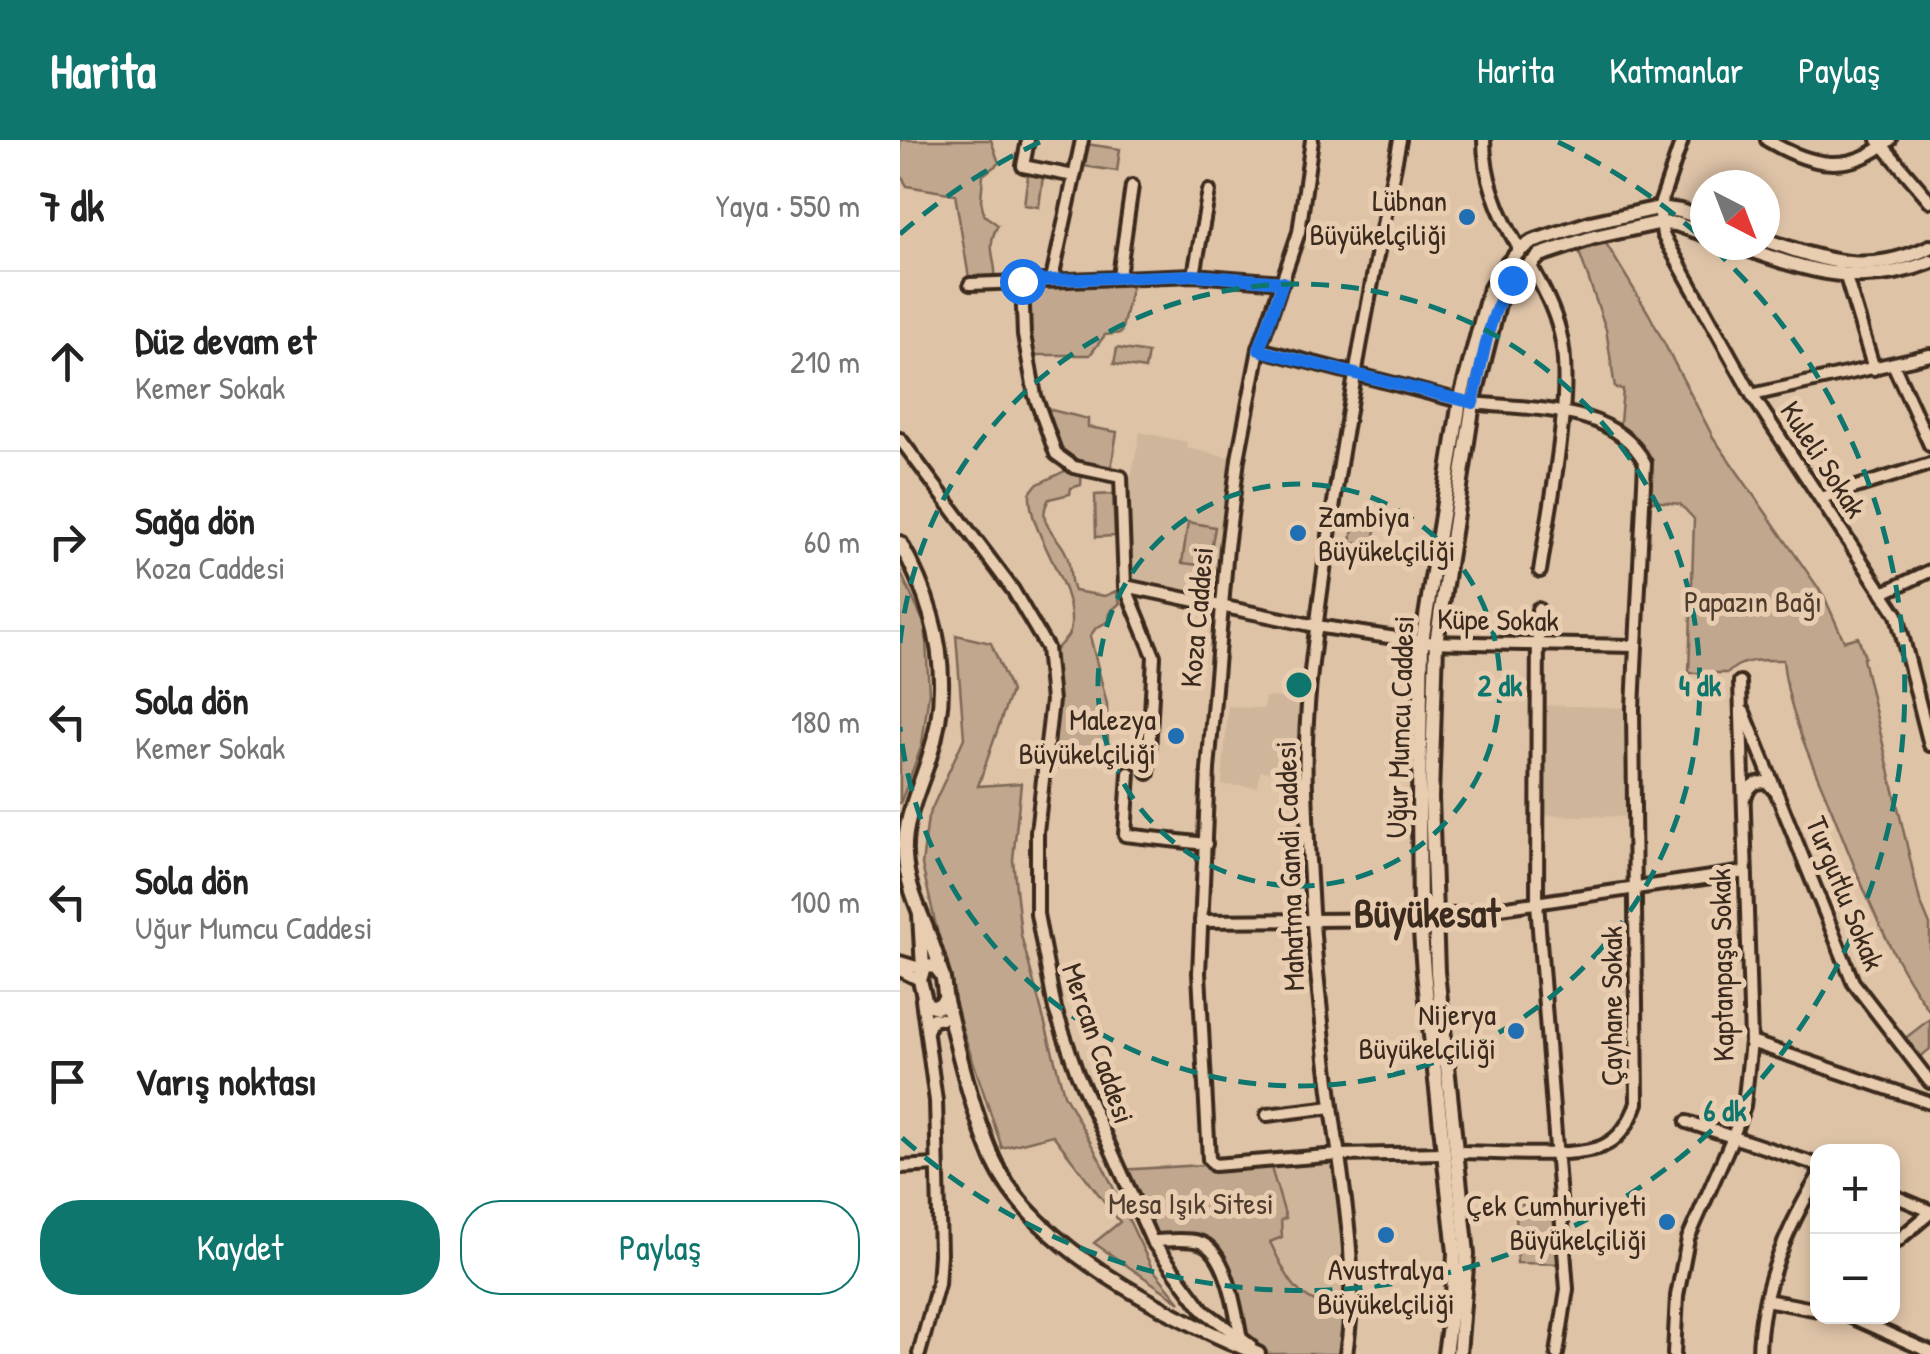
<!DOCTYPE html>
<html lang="tr">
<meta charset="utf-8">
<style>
:root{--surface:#fff;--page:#f6f6f6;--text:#222;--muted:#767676;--line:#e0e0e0;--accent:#0f766e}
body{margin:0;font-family:"Patrick Hand",sans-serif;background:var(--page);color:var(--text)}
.controls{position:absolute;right:30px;bottom:30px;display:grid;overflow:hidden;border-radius:20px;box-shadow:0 5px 15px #0003}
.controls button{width:90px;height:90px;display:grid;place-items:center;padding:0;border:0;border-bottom:2px solid var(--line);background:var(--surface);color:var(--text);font:50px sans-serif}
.compass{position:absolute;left:790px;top:30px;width:90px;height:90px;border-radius:50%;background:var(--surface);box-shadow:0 5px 15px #0003;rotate:138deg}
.stop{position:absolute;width:30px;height:30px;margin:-22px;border:8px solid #1a73e8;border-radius:50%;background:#fff}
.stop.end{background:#1a73e8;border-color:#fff;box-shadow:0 2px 10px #0008}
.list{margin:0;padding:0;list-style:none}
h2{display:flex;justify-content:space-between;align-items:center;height:130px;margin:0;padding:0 40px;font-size:42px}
h2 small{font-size:32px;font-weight:400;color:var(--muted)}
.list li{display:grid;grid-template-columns:65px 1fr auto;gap:30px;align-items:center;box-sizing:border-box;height:180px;padding:0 40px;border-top:2px solid var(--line)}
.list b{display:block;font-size:38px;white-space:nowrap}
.list p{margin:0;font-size:32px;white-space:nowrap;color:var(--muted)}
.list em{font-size:32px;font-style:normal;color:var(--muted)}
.actions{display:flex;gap:20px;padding:30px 40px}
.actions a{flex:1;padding:22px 0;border:2px solid var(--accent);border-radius:40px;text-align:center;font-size:35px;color:var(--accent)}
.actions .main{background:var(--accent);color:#fff}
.icon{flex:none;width:55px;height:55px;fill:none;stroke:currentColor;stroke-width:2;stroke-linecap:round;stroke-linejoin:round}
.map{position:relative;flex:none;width:1030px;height:1214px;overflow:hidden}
header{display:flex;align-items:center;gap:60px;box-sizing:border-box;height:140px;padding:0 50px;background:var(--accent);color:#fff}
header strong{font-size:48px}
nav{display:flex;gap:55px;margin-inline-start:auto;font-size:35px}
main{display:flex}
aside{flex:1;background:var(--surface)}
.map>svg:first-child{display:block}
</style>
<header>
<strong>Harita</strong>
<nav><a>Harita</a><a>Katmanlar</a><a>Paylaş</a></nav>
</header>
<main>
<aside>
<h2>7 dk<small>Yaya · 550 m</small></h2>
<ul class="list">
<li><svg class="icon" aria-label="ahead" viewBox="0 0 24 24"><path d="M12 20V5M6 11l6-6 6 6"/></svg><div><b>Düz devam et</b><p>Kemer Sokak</p></div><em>210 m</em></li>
<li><svg class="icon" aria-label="right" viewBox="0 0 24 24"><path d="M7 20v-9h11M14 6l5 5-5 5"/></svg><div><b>Sağa dön</b><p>Koza Caddesi</p></div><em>60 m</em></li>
<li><svg class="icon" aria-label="left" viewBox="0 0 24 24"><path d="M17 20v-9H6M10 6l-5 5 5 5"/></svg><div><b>Sola dön</b><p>Kemer Sokak</p></div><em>180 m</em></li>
<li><svg class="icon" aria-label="left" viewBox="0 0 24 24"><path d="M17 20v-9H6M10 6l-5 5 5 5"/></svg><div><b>Sola dön</b><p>Uğur Mumcu Caddesi</p></div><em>100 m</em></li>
<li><svg class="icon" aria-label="arrive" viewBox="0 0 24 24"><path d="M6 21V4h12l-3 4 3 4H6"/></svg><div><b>Varış noktası</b></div></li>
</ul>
<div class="actions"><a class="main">Kaydet</a><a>Paylaş</a></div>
</aside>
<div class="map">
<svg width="1030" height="1214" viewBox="0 0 1030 1214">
<rect width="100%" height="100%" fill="#dec3a7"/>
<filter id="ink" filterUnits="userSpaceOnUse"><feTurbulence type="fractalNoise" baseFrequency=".01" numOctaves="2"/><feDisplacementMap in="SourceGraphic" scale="20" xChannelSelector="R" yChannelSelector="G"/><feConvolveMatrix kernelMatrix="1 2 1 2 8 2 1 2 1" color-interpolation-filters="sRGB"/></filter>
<g filter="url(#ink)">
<g fill="#cfb59a">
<polygon points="240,292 287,302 287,308 338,319 323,468 225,446 221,337 231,338"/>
<polygon points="365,557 402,559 397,634 360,631 358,647 322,645 328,566 363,569"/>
<polygon points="637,565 733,568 735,677 637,675"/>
<polygon points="439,1015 451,1176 407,1161 383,1130 369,1101 369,1021"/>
</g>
<g fill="#c0a78e" stroke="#7e6856" stroke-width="2.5">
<path d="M0,0H91L99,23L83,35L81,60L84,75L98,85C84,109 98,119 95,143L70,144L55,54L7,46L0,34Z"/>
<polygon points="186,4 220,9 217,31 183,26"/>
<polygon points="128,34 143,36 139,67 124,65"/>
<path d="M701,95L749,174L813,297L924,456L944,501L958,497L965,517L963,519L1020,761L1030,785V872C986,811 961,743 933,673C912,622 888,574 883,520C864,520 842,518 828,533H789L794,379L780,364L743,360L745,323L719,293L723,249L715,248L706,189L676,103Z"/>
<polygon points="234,136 221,193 205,195 190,215 128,215 122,141"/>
<polygon points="217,208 248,213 245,229 214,224"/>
<path d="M139,267L188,279V287L217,292L210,334L182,329L181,345L171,348L170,354L149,359C133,386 163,396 168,419C171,430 169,441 174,451L205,456L216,451L220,463L210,472L209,481L196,488L190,496L207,564L208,603L217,618L215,624L186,621L157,628L148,626C148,608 146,529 151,517C156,505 171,500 171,485C174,441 128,394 130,353L136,345L173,327L156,314Z"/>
<polygon points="213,354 215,396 196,397 195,355"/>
<polygon points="455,371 478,374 474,405 451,403"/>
<polygon points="288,382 315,387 308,426 282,423"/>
<polygon points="0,431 25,485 29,552 22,605 0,664"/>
<polygon points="56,495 91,503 111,551 78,646 121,643 113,720 121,795 164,954 200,1020 252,1128 280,1162 194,1103 220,1082 153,995 102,1008 54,864 22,725 28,677 64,598"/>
<polygon points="1030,879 1030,909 1014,922 999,903"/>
<path d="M369,1021L386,1078L381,1080L382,1097L370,1102C396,1155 396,1157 451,1176L446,1214H364L341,1199L329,1137L308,1107L252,1101L219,1030Z"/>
<polygon points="662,1060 665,1124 617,1123 616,1065"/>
</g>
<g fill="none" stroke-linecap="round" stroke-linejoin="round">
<defs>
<g id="minor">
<polyline points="128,0 123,26 174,36"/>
<polyline points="412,0 399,92 359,209 338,319 327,408 308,630 299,833 309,1019 314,1025 439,1015 544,1013"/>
<path d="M584,0C584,39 600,77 620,110"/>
<polyline points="782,0 759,68 763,95 852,255 997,475 1030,605"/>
<path d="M867,0C911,26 949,35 990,0"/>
<polyline points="978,0 1030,61"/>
<path d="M629,123C642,146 654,168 660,193C675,250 649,370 640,431"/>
<polyline points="294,135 309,51"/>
<polyline points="219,136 232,46"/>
<polyline points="946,137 974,229"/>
<polyline points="152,139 182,0"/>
<polyline points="122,141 124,195 135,256 156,314 174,327 221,337 225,446 254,516 248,633"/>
<polyline points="70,144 294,135 383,142"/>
<polyline points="359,209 560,261"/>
<polyline points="993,224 1030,305"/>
<polyline points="852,255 1030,215"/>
<polyline points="0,299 113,450 147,508 152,561 137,692 137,774 155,869 177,933 252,1101 304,1171 350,1205"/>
<polyline points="921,358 1030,324"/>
<polyline points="225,446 416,486 522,502 735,506"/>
<polyline points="985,452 1030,431"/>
<polyline points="638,469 637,763 667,1149 657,1214"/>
<polyline points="844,572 953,842 1030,942"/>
<polyline points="229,633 225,695 306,704"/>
<path d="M846,655C851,644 855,642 867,642L874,650"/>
<polyline points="533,778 845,732"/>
<polyline points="301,781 520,779"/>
<polyline points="0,822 23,829"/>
<polyline points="0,830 20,840"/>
<polyline points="27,891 33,878 41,879"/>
<polyline points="851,902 1030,963"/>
<polyline points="367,975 432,967"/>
<polyline points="787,982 918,1025"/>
<path d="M558,1012C593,1012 673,1019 703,1006C721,998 731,980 737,963L733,568L745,323C714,264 631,270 573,263"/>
<polyline points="0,1027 36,1025"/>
<polyline points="992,1055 1030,1071"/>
<path d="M252,1101C266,1101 285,1098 299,1102C328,1110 336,1175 341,1199"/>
<polyline points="992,1105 1030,1073"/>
<polyline points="866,1160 918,1170"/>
<polyline points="949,1176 1030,1212"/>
<polyline points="19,1214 38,1144 40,1114 36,961 22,859"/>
<path d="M446,1214C460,1127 443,1052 432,966C418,861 409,756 406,650C403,570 416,488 427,409C447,271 472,137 500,0"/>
<polyline points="774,1214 777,1156 788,1099 832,999 844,966 851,902 840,542"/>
<path d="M859,1214C860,1150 885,1091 918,1037"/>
</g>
<g id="major">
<path d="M865,100C926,121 967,137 1030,107"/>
<path d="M836,105C904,129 959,150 1030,122"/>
<path d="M0,403C38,470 54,543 29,618C19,650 3,681 5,715C7,757 33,793 41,833"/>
<polyline points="20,774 23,829"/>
<path d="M45,859L37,867L26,864L20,840L24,827L35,826L42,835C45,845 44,855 47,865C60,917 72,970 93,1019C132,1108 271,1177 358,1214"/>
<polyline points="545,1214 553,1156 555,1112 524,832 520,779 519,658 522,502 560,261 589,152 601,131 620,110 632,102 690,83 759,68 780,71 805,79"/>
<polyline points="559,1214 567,1114 537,832 531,658 536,503 573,263 600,156 640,115 694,97 758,83 776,84 805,94"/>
</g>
</defs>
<use href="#minor" stroke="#3b2a1e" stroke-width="18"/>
<use href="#major" stroke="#3b2a1e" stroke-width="20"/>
<use href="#minor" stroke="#e9cdb0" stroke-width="10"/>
<use href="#major" stroke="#e9cdb0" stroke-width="12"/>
</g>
</g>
<g fill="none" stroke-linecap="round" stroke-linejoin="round" filter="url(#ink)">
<path stroke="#1a73e8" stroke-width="12" d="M122,141L294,135L383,142L359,210L573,263C583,223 587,174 612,140"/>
</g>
<g fill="none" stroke="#0f766e" stroke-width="5" stroke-dasharray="18 12">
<circle cx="399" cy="545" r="201"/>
<path d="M0 503A401 401 0 1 1 0 587"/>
<path d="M0 94A602 602 0 0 1 140 2M658 2A602 602 0 0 1 802 98M813 108A602 602 0 0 1 0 996"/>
</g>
<g fill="#1f6fb2" stroke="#e9cdb0" stroke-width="4">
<circle cx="567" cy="77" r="10"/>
<circle cx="398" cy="393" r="10"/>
<circle cx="276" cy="596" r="10"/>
<circle cx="616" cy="891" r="10"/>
<circle cx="767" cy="1082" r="10"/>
<circle cx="486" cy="1095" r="10"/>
</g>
<g text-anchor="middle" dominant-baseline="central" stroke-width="10" stroke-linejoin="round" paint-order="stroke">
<g font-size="30" fill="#3b2a1e" stroke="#e9cdb0" text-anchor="end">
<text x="547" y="60">Lübnan<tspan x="547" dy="34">Büyükelçiliği</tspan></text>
<text x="418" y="376" text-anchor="start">Zambiya<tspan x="418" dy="34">Büyükelçiliği</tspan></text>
<text x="256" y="579">Malezya<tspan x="256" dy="34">Büyükelçiliği</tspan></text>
<text x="596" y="874">Nijerya<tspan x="596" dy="34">Büyükelçiliği</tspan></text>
<text x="747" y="1065">Çek Cumhuriyeti<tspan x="747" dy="34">Büyükelçiliği</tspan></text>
<text x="486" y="1129" text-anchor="middle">Avustralya<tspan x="486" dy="34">Büyükelçiliği</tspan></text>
</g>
<g font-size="30" fill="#3b2a1e" stroke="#e9cdb0">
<text transform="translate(924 319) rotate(57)">Kuleli Sokak</text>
<text transform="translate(296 477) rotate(-85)">Koza Caddesi</text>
<text transform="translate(598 479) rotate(1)">Küpe Sokak</text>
<text transform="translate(499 587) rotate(-88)">Uğur Mumcu Caddesi</text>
<text transform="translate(389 726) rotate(-92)">Mahatma Gandi Caddesi</text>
<text transform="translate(946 753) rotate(68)">Turgutlu Sokak</text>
<text transform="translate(821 825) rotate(-91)">Kaptanpaşa Sokak</text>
<text transform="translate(711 866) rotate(-90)">Çayhane Sokak</text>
<text transform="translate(199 903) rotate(71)">Mercan Caddesi</text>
</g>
<g font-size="30" fill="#4f3d2f" stroke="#e9cdb0">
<text x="853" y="461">Papazın Bağı</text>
<text x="291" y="1063">Mesa Işık Sitesi</text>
</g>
<g font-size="40" font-weight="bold" fill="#3b2a1e" stroke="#e9cdb0">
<text x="527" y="772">Büyükesat</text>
</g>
</g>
<circle cx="399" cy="545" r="15" fill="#0f766e" stroke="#e9cdb0" stroke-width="5"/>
<g font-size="30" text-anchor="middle" font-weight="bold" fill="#0f766e" stroke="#e9cdb0" stroke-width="10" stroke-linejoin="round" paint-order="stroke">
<text x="600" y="556">2 dk</text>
<text x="800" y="556">4 dk</text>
<text x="825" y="981">6 dk</text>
</g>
</svg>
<div class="controls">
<button>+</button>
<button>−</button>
</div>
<svg class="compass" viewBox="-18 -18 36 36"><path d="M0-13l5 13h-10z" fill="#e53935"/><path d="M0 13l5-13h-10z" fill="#767676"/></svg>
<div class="stop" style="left:122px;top:141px"></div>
<div class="stop end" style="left:612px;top:140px"></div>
</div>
</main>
